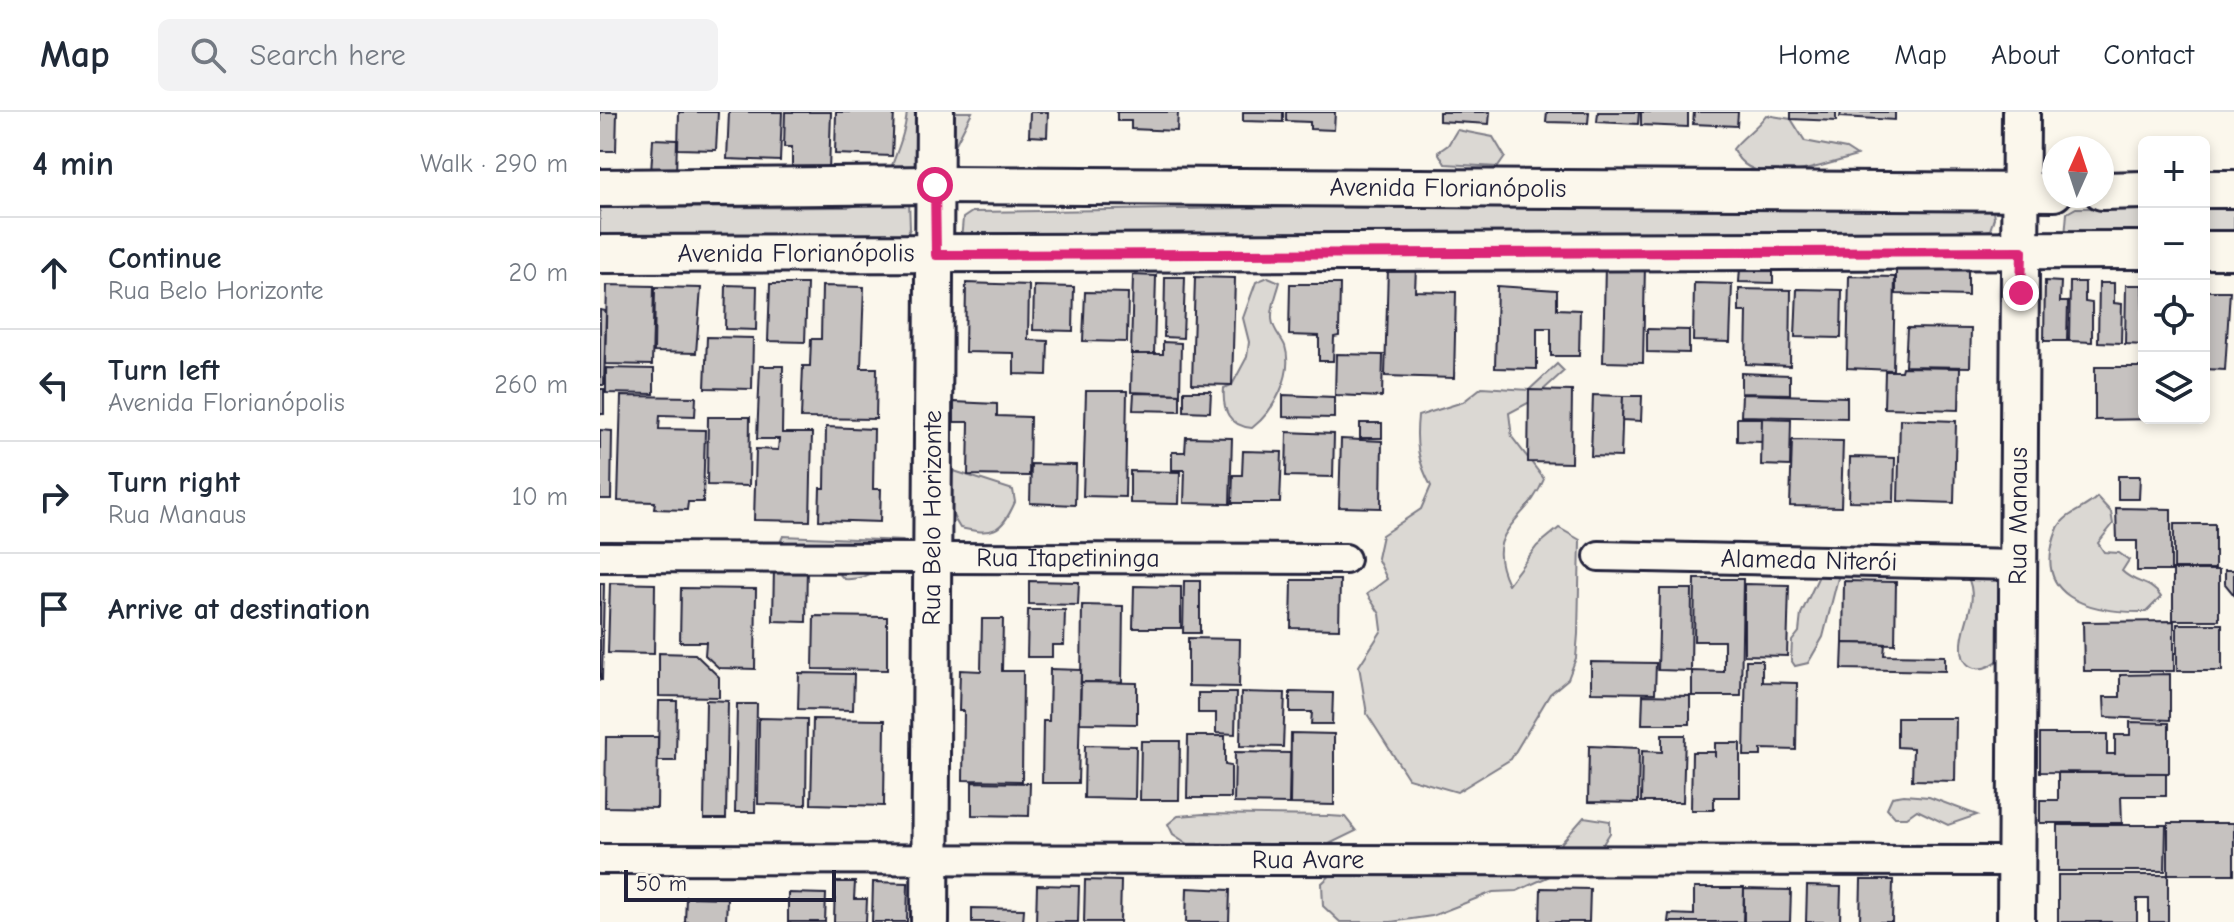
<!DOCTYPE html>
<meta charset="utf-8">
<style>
:root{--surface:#fff;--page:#f2f2f3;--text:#1f2937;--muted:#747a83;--line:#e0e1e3}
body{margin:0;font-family:"Comic Neue",sans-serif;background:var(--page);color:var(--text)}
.controls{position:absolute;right:24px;top:24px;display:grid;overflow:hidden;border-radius:12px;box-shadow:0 4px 12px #0003}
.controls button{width:72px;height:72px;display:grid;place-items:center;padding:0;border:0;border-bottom:2px solid var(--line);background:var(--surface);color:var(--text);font:40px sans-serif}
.compass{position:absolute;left:1442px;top:24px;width:72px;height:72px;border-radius:50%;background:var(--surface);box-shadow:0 4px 12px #0003;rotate:3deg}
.scale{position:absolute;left:24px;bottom:20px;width:212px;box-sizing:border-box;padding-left:8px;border:4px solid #22223b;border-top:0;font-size:22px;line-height:28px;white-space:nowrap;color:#22223b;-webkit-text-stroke:6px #fbf7ec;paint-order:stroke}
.stop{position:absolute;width:24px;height:24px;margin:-18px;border:6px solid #db2777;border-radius:50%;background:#fff}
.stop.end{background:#db2777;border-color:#fff;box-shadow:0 2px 8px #0008}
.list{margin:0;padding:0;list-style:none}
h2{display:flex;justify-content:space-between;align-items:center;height:104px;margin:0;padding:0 32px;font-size:34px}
h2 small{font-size:26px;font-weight:400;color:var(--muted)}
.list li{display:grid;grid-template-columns:52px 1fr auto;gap:24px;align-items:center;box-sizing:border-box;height:112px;padding:0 32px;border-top:2px solid var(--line)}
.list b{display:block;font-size:30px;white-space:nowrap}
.list p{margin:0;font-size:26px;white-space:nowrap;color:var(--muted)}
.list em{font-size:26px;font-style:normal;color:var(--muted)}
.icon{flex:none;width:44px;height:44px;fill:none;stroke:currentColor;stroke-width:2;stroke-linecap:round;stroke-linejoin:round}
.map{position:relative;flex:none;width:1634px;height:810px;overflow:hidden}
header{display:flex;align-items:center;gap:48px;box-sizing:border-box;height:112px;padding:0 40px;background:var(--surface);border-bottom:2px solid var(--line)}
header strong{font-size:38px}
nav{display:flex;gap:44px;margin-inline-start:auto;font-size:28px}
.search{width:560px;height:72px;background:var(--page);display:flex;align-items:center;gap:20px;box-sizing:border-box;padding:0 28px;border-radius:12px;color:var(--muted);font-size:30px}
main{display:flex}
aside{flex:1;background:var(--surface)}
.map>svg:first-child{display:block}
</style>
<header>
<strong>Map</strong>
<div class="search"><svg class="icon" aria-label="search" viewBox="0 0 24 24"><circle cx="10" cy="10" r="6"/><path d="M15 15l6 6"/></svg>Search here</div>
<nav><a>Home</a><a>Map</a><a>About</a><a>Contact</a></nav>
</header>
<main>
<aside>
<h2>4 min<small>Walk · 290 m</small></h2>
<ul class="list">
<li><svg class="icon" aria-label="ahead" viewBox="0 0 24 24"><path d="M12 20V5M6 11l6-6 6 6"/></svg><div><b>Continue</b><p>Rua Belo Horizonte</p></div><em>20 m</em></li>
<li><svg class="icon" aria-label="left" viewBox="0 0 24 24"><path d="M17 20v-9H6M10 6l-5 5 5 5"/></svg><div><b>Turn left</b><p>Avenida Florianópolis</p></div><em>260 m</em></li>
<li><svg class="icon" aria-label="right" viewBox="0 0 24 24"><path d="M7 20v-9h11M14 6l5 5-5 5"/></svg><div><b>Turn right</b><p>Rua Manaus</p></div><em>10 m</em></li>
<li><svg class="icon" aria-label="arrive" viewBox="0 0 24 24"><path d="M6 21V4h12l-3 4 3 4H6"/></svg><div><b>Arrive at destination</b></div></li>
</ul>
</aside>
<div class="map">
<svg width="1634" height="810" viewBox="0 0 1634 810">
<rect width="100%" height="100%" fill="#fbf7ec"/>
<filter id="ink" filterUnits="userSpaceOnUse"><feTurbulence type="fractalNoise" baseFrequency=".0125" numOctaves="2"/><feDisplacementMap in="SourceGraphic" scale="16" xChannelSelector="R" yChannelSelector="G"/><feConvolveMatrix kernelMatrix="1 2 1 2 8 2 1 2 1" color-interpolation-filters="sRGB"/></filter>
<g filter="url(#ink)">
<g fill="#dbd8d3" stroke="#7e7d87" stroke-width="2">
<path d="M307,0H372L350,43L309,88L310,116L305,128L0,132V96L249,95L280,89C288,57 304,32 307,0Z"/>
<path d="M1166,3L1191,7L1205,29L1246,37L1257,44C1224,52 1152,82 1133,37C1143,24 1156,17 1166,3Z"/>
<polygon points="857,18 893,25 905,45 898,55 845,52 838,40 848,33"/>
<polygon points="1382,85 1392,92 1394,106 1390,118 1378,121 361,129 363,106 372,100"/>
<rect x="1604" y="94" width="30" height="36"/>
<polygon points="1544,95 1544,131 1465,124 1467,101 1476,96"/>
<path d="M668,165L680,170C677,182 671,194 672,207C673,219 681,224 685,234C694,263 674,299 652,316C629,314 622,298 624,276L632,273L647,245L649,230L643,206L656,170Z"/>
<path d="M957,252L964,259L930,290L909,301L912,325L944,367C927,411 881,417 908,472L937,434L959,416L980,428L978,522L976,546L968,567L950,582L911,647L857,680L808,666L767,602L759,554L782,518L780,502L767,482L787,467L777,446L782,423L821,397L831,374C818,350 815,332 818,304L863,290L882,275L929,278Z"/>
<path d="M354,359L413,378L415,390C401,422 392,423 360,416C348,398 343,378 354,359Z"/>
<path d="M1497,385L1511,400L1513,412L1498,431L1504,440L1519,441L1529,448L1522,459C1536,473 1550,468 1561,485L1546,500C1488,501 1429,485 1458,416C1465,401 1486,397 1497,385Z"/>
<path d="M183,424L302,429C285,451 273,469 244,467L236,458L178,435Z"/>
<polygon points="1224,453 1239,462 1223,525 1208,551 1195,554 1191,548 1192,529 1199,520 1201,502"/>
<path d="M1406,459L1401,545C1389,560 1363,563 1362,537C1360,512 1381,490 1367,464Z"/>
<polygon points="1304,683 1329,685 1377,703 1348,713 1317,698 1307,705 1295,705 1287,696 1292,685"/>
<polygon points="604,702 729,704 745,705 756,719 723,735 594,736 573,722 568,712 578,704"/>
<polygon points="984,705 1010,709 1010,721 996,743 917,779 893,780 832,804 791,810 740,810 723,794 722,771 732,762 951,743"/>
</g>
<g fill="#c6c2c0" stroke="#22223b" stroke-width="2">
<polygon points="0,0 17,0 16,39 0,39"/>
<polygon points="79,0 118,0 116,38 78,37"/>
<polygon points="129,0 182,0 180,49 127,47"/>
<polygon points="185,0 231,0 229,59 192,58 192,35 184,35"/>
<polygon points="236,0 294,0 292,44 235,42"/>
<polygon points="430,0 448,0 447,25 429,24"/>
<polygon points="517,0 578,0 577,19 531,17 531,9 517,9"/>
<polygon points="643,0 683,0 683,10 643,9"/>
<polygon points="686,0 735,0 734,18 710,17 710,10 686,9"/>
<polygon points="839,0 890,0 889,12 839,9"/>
<polygon points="947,0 989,0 988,11 946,10"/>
<polygon points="998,0 1039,0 1038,12 997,10"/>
<polygon points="1041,0 1088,0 1088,15 1041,13"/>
<polygon points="1094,0 1138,0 1137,14 1093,12"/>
<polygon points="1191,0 1236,0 1236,9 1191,7"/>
<polygon points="1241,0 1295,0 1295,8 1240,5"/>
<polygon points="53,27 77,28 76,63 51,62"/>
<polygon points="1005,152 1045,153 1043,251 1003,250"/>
<polygon points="1296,153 1368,155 1368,184 1296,182"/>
<polygon points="788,155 816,156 815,179 856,180 854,266 785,264"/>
<polygon points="1140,156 1173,157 1173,171 1139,170"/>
<polygon points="533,163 556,164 554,242 531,242"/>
<polygon points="1249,164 1295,165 1293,258 1247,256"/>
<polygon points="565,165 585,165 583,226 564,225"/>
<polygon points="595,165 635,166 632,273 592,272"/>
<polygon points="1445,169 1461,170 1460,190 1468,190 1467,229 1444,229"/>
<polygon points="1470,170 1485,170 1485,190 1492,191 1492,230 1469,229"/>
<polygon points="366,171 429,173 428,228 448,229 447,263 414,262 414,241 365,240"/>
<polygon points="1094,171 1132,172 1130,230 1093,229"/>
<polygon points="1499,171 1514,171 1514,191 1522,192 1521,231 1498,230"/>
<polygon points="170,172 207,172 205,230 168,229"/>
<polygon points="690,172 740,172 739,224 734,225 733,249 719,249 719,224 689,223"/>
<polygon points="7,173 54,174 52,253 5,252"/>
<polygon points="126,173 157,174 156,218 125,217"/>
<polygon points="1526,173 1542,173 1544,233 1525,232"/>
<polygon points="222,174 264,175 261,256 277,256 276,307 201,306 203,254 210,254 211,227 221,227"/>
<polygon points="434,174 474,175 473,219 433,218"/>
<polygon points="897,174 957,178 957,197 980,198 979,244 951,244 951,216 937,216 937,257 895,256"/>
<polygon points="55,175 101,176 96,241 54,240"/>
<polygon points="1139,177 1191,178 1190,254 1146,252 1147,200 1139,200"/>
<polygon points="1197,177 1242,178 1241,226 1195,225"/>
<polygon points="1604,179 1630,179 1625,258 1604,257"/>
<polygon points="485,180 528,181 527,230 483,229"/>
<polygon points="0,198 6,199 4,273 0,273"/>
<polygon points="1307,216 1371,217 1370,255 1305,254"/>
<polygon points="1047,217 1089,218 1089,241 1047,240"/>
<polygon points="107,225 153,226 152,277 105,276"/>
<polygon points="563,230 581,231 580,282 531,280 532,242 563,242"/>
<polygon points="736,242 783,243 782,285 735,283"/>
<polygon points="160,254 183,254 182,321 212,321 210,409 154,408 156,337 178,338 179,327 157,327"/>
<polygon points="1302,255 1360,256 1359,298 1284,296 1285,259 1301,259"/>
<polygon points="1495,255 1544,255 1544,306 1558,307 1495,308"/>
<polygon points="6,256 54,257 54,282 6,281"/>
<polygon points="1141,261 1190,263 1190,282 1141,281"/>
<rect x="0" y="277" width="4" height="25"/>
<polygon points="929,278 972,279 971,351 928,350"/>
<polygon points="486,279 527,279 525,385 483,384"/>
<polygon points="584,279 611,279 610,300 584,299"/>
<polygon points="534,281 580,282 580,299 533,298"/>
<polygon points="1142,282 1247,285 1247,306 1141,304"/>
<polygon points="683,283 734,285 734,306 683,305"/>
<polygon points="993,283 1023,284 1021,345 991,344"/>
<polygon points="21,284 96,285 95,304 60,303 59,317 105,318 103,390 88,390 87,398 54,397 55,390 18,389"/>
<polygon points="1023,284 1042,284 1041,309 1022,308"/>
<polygon points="354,290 397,292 397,304 430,305 429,364 368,363 369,310 354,310"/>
<polygon points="108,305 150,305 149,374 107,373"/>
<polygon points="1137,306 1162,306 1162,330 1137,329"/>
<polygon points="1162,306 1191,307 1190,354 1161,353"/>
<polygon points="1300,307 1356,309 1354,391 1298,389"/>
<rect x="760" y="311" width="22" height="15"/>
<polygon points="226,315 274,317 273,377 281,377 280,410 219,408 220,376 225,376"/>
<polygon points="0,318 12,319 11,387 0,387"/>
<polygon points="687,320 734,322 733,365 686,364"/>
<polygon points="586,325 632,326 630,392 584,391 585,358 572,358 572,340 585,340"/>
<polygon points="741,327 782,329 781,396 739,395"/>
<polygon points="1192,328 1243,329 1241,395 1190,394"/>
<polygon points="643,339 682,340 680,391 632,391 633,363 642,363"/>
<polygon points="1250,345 1295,346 1294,390 1249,389"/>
<polygon points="431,352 476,353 475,393 430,391"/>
<polygon points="530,359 580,360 579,392 530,391"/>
<polygon points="1518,364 1540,364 1539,387 1518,387"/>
<polygon points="1516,396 1571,397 1571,459 1537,459 1537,429 1517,429"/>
<rect x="1574" y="412" width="41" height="45"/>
<polygon points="174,454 207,455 206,510 173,509"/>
<rect x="1573" y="458" width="46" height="50"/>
<polygon points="1625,458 1634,458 1634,483 1625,472"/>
<polygon points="1095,467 1143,467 1141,584 1092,584 1092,559 1124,560 1124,529 1094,529"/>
<polygon points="692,468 740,468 739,517 691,516"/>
<polygon points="429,469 479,470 478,493 429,492"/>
<polygon points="584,469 600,469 600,521 583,521"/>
<polygon points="1244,469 1296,470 1295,532 1243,531"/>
<polygon points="0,471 4,471 2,568 0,568"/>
<polygon points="10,471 55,472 54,542 8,541"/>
<polygon points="1144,472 1189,473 1187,544 1144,543"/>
<polygon points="534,474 581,475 581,516 533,516"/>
<polygon points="81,476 156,477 155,557 119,556 105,543 106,530 80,530"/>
<polygon points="1060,477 1092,477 1091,559 1058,558"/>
<polygon points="482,493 523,494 522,571 481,570"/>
<polygon points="428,498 465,498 464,533 452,533 452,545 427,545"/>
<polygon points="214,504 287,505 287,558 213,557"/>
<polygon points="382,507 403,507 402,559 423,559 422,669 363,668 364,599 359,599 360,558 381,559"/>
<polygon points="1574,509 1574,559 1484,559 1483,510"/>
<rect x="1577" y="512" width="45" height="47"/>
<polygon points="588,526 640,527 639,575 588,574"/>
<polygon points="1243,531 1285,532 1284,543 1345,544 1345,559 1242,557"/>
<polygon points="59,541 95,542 119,565 119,585 59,584"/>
<polygon points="1146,548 1162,548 1162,570 1197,571 1196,638 1161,637 1161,644 1144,644"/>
<polygon points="991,550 1056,551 1055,581 991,580"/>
<polygon points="450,557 481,558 478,671 442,671 443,609 449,609"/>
<polygon points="199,561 254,562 253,598 198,597"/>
<polygon points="1570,562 1570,608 1505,605 1504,585 1520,585 1520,563"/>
<polygon points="481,570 537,571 537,612 480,611"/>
<polygon points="641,580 685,581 683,635 640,634"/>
<polygon points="690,580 733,581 732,612 711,612 712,600 690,600"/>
<polygon points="598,581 636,581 635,622 616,621 616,601 598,601"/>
<polygon points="1043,583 1090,584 1090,612 1042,612"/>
<polygon points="106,588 128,589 126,707 104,707"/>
<polygon points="59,589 77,589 76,649 58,649"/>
<polygon points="137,592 157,592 155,700 135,700"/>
<polygon points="159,606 207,607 206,693 158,692"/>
<polygon points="1297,606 1356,606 1355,669 1312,668 1313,636 1297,635"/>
<polygon points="213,607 285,608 284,694 211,692"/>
<polygon points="1530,610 1569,611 1569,661 1440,660 1440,622 1507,622 1507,642 1515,642 1515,623 1530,623"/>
<polygon points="691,621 734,622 734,693 690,692"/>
<polygon points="1062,623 1085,623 1083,690 1041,690 1042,639 1062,640"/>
<polygon points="588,624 625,624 625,653 631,654 631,686 587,686"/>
<polygon points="6,625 58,625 57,696 5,695"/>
<polygon points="541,629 580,629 579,688 540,688"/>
<polygon points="1115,631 1140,631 1140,685 1114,685 1114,698 1091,698 1092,640 1115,640 1115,645"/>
<polygon points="485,633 536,634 535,687 484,686"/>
<polygon points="989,634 1039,636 1038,691 988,690"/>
<polygon points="635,640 690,641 689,692 634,691"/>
<polygon points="1458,661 1566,661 1566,684 1521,684 1522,711 1440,711 1440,688 1458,688"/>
<polygon points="372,670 430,671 429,704 372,703"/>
<rect x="1568" y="711" width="66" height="51"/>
<polygon points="1458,713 1566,713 1565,759 1458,759"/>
<polygon points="1458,763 1568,763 1568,810 1549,810 1549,787 1537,787 1537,810 1458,810"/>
<polygon points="485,768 521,769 520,810 484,810"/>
<polygon points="1261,768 1293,768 1292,810 1260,810"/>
<polygon points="235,770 255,770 254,787 267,787 266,810 234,810"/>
<polygon points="273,770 308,771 307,810 272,810"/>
<polygon points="437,773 479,774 478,810 436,810"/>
<polygon points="1207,774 1241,775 1240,810 1206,810"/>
<polygon points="587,776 630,778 629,810 586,810"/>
<polygon points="941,776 990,777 989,810 940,810"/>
<polygon points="1094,776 1144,776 1143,810 1068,810 1069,802 1094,803"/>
<polygon points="1144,777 1191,778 1190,810 1144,810"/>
<polygon points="188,781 226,782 225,810 188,810"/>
<polygon points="86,785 127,786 126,810 85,810"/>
<polygon points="372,796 424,797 423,810 372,810"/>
</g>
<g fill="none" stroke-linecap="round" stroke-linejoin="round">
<defs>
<g id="minor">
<path id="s1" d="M999,444L1417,453"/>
<path id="s2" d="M0,445L745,447"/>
<path id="s3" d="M0,747L1415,749"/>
</g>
<g id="tertiary">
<path id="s4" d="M0,76L335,73L1454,80"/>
<polyline points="1604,77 1634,77"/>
<polyline points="1502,79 1544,78"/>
<polyline points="1604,138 1634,138"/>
<path id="s5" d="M0,142L1544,138"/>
<path id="s6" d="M330,810L335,0"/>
<path id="s7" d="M1416,810L1421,0"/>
</g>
</defs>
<use href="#minor" stroke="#22223b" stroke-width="34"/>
<use href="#tertiary" stroke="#22223b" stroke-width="42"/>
<use href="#minor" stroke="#fbf7ec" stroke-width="28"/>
<use href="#tertiary" stroke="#fbf7ec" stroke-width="36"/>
</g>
</g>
<g fill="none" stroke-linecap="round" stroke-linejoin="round" filter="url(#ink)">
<polyline stroke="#db2777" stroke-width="10" points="335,73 336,143 1422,139 1421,181"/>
</g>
<g text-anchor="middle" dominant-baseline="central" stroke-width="8" stroke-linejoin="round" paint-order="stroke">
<g font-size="26" fill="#22223b" stroke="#fbf7ec">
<text stroke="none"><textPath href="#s4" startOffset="848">Avenida Florianópolis</textPath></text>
<text stroke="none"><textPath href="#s5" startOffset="196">Avenida Florianópolis</textPath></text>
<text stroke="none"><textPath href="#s6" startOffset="404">Rua Belo Horizonte</textPath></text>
<text stroke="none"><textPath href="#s7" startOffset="406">Rua Manaus</textPath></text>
<text stroke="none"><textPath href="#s2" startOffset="468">Rua Itapetininga</textPath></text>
<text stroke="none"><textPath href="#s1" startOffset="210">Alameda Niterói</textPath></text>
<text stroke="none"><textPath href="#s3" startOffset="708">Rua Avare</textPath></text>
</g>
</g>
</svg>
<div class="controls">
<button>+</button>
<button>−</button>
<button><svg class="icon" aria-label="locate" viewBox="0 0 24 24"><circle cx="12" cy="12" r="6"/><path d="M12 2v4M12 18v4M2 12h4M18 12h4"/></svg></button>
<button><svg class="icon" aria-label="layers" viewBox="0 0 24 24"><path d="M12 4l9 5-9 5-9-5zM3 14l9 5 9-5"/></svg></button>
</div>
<svg class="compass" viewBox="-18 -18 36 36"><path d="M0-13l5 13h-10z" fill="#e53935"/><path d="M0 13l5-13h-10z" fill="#747a83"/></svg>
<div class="scale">50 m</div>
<div class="stop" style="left:335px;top:73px"></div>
<div class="stop end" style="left:1421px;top:181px"></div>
</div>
</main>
